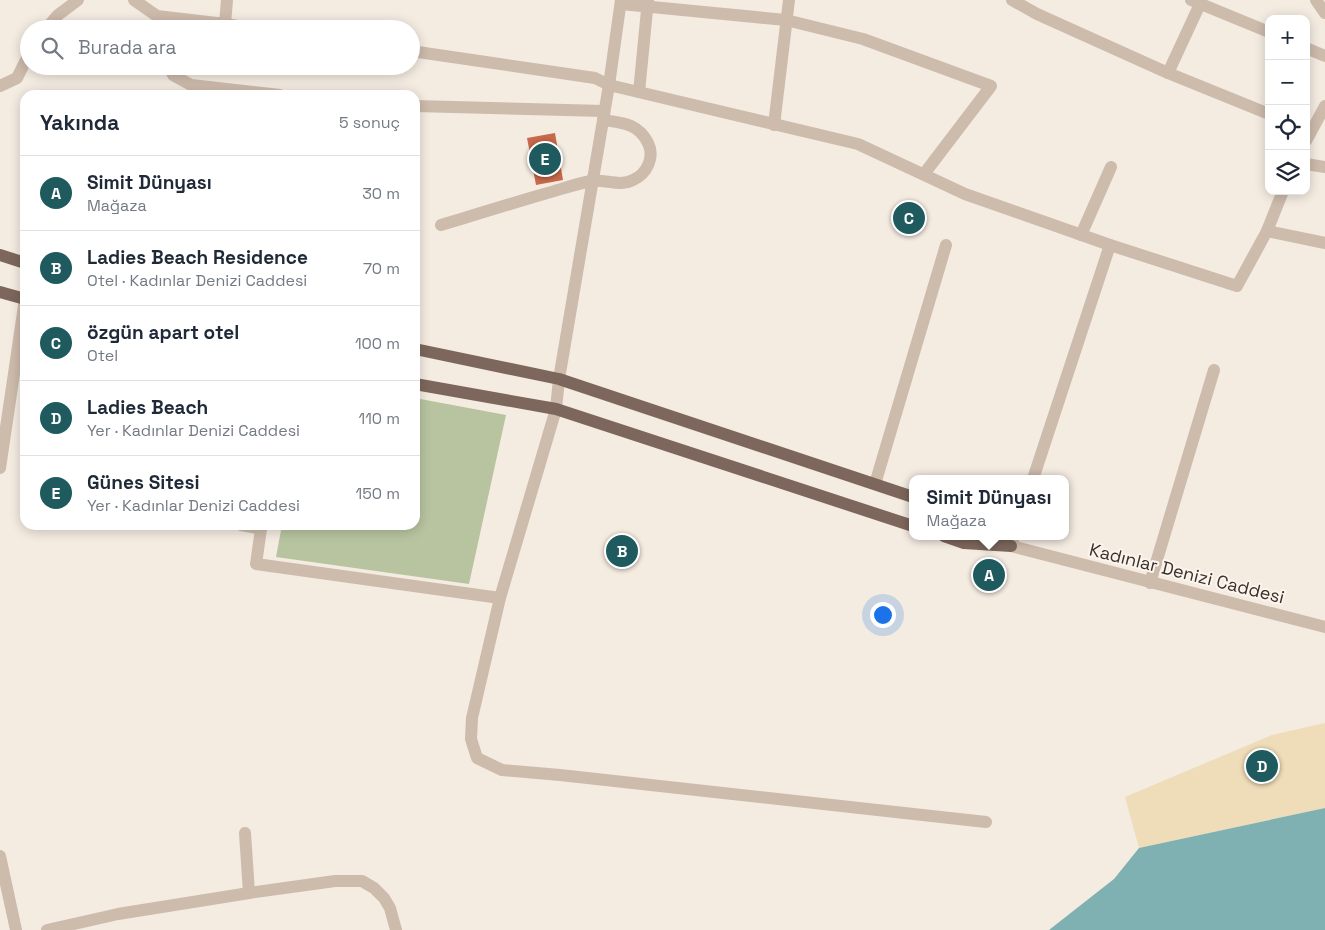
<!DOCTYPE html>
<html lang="tr">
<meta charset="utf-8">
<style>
:root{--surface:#fff;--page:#f2f2f3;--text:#1f2937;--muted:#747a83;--line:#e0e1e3;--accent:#1f5a5e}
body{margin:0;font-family:"Space Grotesk",sans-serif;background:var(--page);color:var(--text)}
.controls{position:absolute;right:15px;top:15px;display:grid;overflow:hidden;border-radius:10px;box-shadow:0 2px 12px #0003}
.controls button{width:45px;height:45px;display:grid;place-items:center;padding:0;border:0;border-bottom:1px solid var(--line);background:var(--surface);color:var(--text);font:25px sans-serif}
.you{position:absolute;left:882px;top:614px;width:18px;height:18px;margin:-12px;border:4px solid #fff;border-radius:50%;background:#1a73e8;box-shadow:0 0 0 8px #1a73e833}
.badge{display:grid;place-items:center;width:32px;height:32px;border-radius:50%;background:var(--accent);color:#fff;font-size:16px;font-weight:700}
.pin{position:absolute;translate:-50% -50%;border:2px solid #fff;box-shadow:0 1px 5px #0006}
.popup{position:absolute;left:909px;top:475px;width:160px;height:65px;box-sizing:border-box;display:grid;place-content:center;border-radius:10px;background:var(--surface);filter:drop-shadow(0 1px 4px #0005);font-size:16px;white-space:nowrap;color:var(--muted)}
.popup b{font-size:19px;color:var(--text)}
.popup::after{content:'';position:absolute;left:50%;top:100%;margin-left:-10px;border:10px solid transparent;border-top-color:var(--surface)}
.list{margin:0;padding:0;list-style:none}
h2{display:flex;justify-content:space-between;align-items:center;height:65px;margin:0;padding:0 20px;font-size:21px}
h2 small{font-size:16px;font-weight:400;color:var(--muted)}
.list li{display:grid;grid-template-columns:32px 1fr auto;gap:15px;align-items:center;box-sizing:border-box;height:75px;padding:0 20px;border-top:1px solid var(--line)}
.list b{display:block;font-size:19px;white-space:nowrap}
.list p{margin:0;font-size:16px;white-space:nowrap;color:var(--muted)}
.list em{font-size:16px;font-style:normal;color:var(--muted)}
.icon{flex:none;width:28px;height:28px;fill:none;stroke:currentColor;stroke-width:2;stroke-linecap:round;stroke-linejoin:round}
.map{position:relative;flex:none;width:1325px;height:930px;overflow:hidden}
.search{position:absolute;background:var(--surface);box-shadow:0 2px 12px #0003;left:20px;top:20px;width:400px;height:55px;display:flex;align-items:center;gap:12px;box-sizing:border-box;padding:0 18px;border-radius:28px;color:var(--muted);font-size:19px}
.panel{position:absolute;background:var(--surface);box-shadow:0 2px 12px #0003;left:20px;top:90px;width:400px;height:440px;border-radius:15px}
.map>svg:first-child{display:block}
</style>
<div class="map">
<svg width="1325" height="930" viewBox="0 0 1325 930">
<rect width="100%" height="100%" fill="#f4ebe1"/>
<polygon fill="#b8c4a0" points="415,398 506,415 469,584 276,557 282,525 415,525"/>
<polygon fill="#efdcb8" points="1325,723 1325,808 1139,848 1125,797 1272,735"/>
<polygon fill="#7fb0b2" points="1325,808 1325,930 1049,930 1114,879 1139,848"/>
<polygon fill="#c8694b" points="555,133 563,180 536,185 527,138"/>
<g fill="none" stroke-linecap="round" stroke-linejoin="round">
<g stroke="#cdbbac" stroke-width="12">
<polyline points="134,0 157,16 225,24 227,0"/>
<polyline points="621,0 609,85 559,379 556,409 500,598 472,718 471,739 477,758 502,770 560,775 986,822"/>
<polyline points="1012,0 1037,14 1168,73 1269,114"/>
<polyline points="1191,0 1269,32"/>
<polyline points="1316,0 1325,13"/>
<polyline points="621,4 786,20 863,39 991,86 924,174"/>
<polyline points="225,24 259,29"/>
<polyline points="46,29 58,15 78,0"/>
<polyline points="1306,48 1325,56"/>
<polyline points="411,51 595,78 609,85 858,144 965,194 1110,245 1237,286 1267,231 1283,191"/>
<polyline points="169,66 173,75 191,85 280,95"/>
<polyline points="1168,73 1200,4"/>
<polyline points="0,86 17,78 29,54"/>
<polyline points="639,92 648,0"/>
<polyline points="415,106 604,111"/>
<polyline points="774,125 789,0"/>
<polyline points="1306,141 1325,106"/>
<polyline points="1306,164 1325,167"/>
<path d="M441,225C475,215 509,204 544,194C559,190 575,184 591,181C605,179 620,187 633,180C647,174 655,157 648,143C638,123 622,123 603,120"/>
<polyline points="1267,231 1325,243"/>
<polyline points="1081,235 1111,167"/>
<polyline points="0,468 25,299"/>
<polyline points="1033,479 1110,245"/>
<polyline points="875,484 946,245"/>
<polyline points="241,525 261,529 262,525"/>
<polyline points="261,529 256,564 500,598"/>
<polyline points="1014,536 1011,546 1325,627"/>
<polyline points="1150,583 1214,370"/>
<polyline points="245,833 249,893"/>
<polyline points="0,856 16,930"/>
<polyline points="47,930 118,914 249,893 335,881 362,881 374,888 384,898 390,908 396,930"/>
</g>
<g stroke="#7d675c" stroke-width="12">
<polyline points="0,255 25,263"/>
<polyline points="0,292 25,299"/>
<polyline points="415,349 559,379 913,497"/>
<polyline points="415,384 556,409 913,526"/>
<polyline points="944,536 964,543 1011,546"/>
</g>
</g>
<g text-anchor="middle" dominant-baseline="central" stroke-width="4" stroke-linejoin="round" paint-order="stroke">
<g font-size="18" fill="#3b302b" stroke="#fbf5ee">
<text transform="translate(1187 573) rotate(14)">Kadınlar Denizi Caddesi</text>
</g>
</g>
</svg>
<div class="controls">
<button>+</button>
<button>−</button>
<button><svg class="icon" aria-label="locate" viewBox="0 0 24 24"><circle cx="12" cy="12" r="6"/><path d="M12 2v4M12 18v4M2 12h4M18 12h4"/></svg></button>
<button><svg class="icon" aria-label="layers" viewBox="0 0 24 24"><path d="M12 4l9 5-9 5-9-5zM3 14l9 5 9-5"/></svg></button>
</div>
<div class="you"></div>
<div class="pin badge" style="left:989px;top:575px">A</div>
<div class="popup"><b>Simit Dünyası</b>Mağaza</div>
<div class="pin badge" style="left:622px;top:551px">B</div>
<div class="pin badge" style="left:909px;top:218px">C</div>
<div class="pin badge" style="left:1262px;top:766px">D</div>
<div class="pin badge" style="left:545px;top:159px">E</div>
<div class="search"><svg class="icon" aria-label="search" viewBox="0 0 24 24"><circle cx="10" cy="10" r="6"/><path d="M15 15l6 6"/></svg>Burada ara</div>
<section class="panel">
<h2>Yakında<small>5 sonuç</small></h2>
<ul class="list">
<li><span class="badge">A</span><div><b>Simit Dünyası</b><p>Mağaza</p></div><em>30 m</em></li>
<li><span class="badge">B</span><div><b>Ladies Beach Residence</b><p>Otel · Kadınlar Denizi Caddesi</p></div><em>70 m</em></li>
<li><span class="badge">C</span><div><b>özgün apart otel</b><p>Otel</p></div><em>100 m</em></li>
<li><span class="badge">D</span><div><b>Ladies Beach</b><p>Yer · Kadınlar Denizi Caddesi</p></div><em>110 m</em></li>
<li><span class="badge">E</span><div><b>Günes Sitesi</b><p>Yer · Kadınlar Denizi Caddesi</p></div><em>150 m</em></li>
</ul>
</section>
</div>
